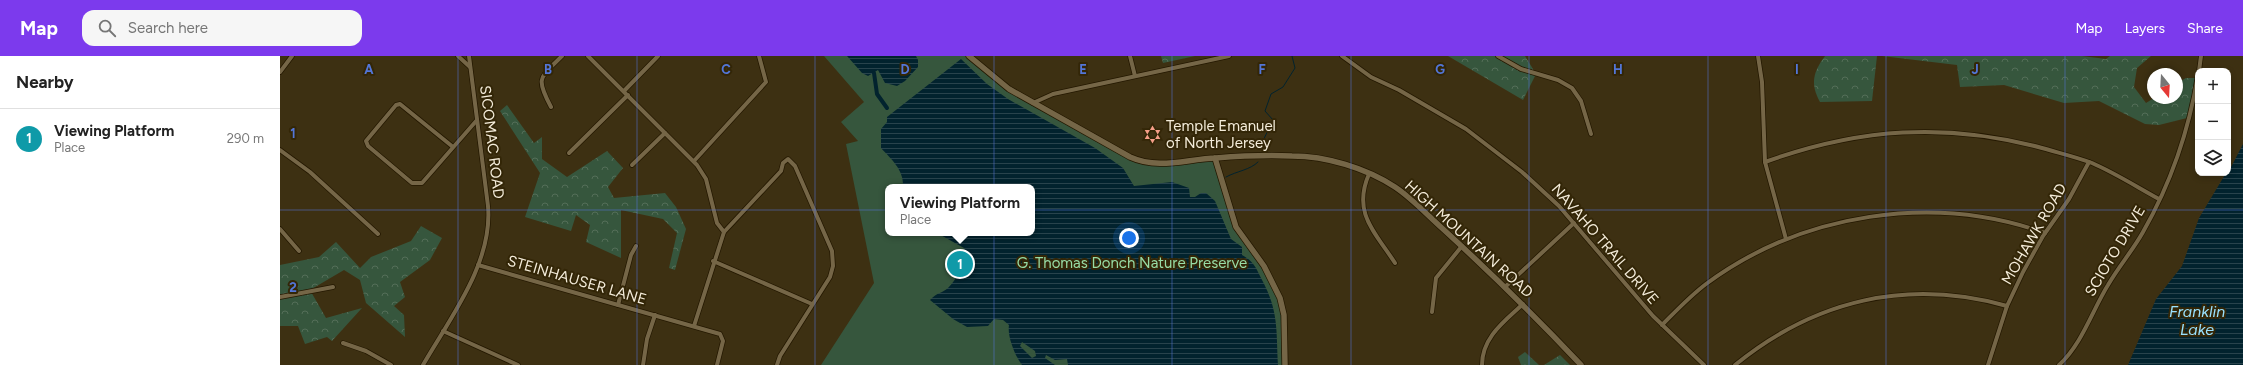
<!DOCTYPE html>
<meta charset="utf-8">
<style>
:root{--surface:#fff;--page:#f6f6f6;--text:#222;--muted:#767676;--line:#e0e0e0;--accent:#7c3aed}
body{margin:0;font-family:Figtree,sans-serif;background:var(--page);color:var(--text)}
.controls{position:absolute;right:12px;top:12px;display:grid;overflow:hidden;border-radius:8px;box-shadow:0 2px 6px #0003}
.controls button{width:36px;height:36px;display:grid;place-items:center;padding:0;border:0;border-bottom:1px solid var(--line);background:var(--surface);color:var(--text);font:20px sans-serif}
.compass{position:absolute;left:1867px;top:12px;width:36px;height:36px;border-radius:50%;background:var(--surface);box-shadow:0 2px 6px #0003;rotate:162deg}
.you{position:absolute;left:849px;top:182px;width:14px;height:14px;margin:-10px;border:3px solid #fff;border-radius:50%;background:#1a73e8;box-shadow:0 0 0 6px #1a73e833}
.badge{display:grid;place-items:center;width:26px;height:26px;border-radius:50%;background:var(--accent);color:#fff;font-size:13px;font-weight:700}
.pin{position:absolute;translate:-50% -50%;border:2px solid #fff;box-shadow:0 1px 4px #0006}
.popup{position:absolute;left:605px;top:128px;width:150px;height:52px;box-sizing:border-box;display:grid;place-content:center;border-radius:8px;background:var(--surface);filter:drop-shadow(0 1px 3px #0005);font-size:13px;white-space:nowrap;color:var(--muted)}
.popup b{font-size:15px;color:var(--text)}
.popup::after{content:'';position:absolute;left:50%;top:100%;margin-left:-8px;border:8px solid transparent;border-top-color:var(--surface)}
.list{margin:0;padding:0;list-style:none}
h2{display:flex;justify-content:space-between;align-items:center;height:52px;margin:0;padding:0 16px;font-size:17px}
h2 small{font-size:13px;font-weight:400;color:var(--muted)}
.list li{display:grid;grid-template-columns:26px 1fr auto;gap:12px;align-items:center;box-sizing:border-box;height:60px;padding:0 16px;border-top:1px solid var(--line)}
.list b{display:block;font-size:15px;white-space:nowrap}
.list p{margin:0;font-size:13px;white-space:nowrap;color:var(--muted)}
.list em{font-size:13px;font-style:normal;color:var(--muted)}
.icon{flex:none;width:22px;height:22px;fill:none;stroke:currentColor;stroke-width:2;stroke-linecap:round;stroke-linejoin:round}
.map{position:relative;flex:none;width:1963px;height:309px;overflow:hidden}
header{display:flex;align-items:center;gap:24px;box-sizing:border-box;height:56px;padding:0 20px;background:var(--accent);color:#fff}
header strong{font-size:19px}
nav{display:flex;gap:22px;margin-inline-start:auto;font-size:14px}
.search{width:280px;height:36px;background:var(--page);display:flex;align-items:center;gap:10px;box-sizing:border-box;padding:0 14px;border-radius:12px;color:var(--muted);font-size:15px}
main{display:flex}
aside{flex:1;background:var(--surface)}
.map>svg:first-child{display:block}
</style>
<header>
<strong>Map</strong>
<div class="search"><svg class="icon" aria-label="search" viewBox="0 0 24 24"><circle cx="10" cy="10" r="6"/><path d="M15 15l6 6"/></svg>Search here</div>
<nav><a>Map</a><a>Layers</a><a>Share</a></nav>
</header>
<main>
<aside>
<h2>Nearby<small></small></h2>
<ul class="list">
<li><span class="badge" style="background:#0f9aa8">1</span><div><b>Viewing Platform</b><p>Place</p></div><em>290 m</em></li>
</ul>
</aside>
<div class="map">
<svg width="1963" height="309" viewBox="0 0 1963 309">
<defs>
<pattern id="forest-crowns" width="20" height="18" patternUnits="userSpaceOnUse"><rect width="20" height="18" fill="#36563d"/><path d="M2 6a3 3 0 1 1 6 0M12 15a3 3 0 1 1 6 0" fill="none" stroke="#546e58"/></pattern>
<pattern id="water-rules" width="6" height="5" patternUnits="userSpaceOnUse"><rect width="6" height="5" fill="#02232e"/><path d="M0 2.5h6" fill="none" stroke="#28434c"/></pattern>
</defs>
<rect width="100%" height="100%" fill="#3d3012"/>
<g fill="url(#forest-crowns)">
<polygon points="881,0 915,0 883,7"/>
<polygon points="1168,0 1245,0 1256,18 1243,44"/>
<path d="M1545,0H1597L1592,45L1540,46C1530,28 1533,16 1545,0Z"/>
<polygon points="1602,0 1802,0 1826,3 1830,0 1871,0 1857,12 1854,31 1866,47 1874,42 1897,42 1897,27 1906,22 1918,22 1907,62 1879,69 1865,68 1819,45 1784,47 1724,29 1680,31 1677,9"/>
<polygon points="227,49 254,87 262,81 262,103 287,121 327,95 343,112 328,131 334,142 385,137 396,151 406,173 395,214 389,212 397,177 383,163 341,154 341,202 306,186 310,169 296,159 291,175 245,161 260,117 220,55"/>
<polygon points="141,170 162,182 150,204 120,226 125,241 114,250 124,259 125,281 86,247 80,224 64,214 30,234 46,262 82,252 52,285 47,281 25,288 18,270 0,270 0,209 39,201 56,186 80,212 91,201 131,185"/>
<polygon points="1245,296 1259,309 1241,309 1238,301"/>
<polygon points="1280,299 1290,309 1264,309"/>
</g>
<path fill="#36563d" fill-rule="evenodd" d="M544,0H689L713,21L863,106L935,102L953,164L984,210L1000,242L1005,309H541L594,227L566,88L578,85L561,66L584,46ZM608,131H752V177H608Z"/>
<g fill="url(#water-rules)" fill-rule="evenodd">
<polygon points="567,0 636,0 638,4 638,11 625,25 617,30 605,27 598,14 588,20 582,17"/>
<path d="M681,3L707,28L728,43L815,92L843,112L854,130L892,126L909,132L910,141H915L921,137H926L935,145L951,183L962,191V199C974,206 975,210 981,222C999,255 996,273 998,309H788L787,303L775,304L766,299L765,302L775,309H742C735,300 727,280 729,269L723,264L714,263L708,270L687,271L673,263L650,244C657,236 663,237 668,232C677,223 682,211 687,199L684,192L657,177H752V131H623C624,114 612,104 601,92V73L607,66V61ZM742,286L755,295L756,300L752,302L740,290Z"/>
<polygon points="1963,88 1963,309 1848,309 1876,243 1902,210 1919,162 1946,117 1948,117"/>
</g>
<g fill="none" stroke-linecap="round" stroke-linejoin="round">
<g stroke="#02232e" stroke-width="1">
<polyline points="979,93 993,64 985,55 991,38 1003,31 1015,12 1012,0"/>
<path d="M946,121C957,115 970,114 978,106"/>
</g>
<polyline stroke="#02232e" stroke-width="4" points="594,17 597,38 607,52"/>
<defs>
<g id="street">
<polyline points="178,0 190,11"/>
<polyline points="308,0 417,109 426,123 437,167 444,176"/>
<polyline points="850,0 855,20"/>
<polyline points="1062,0 1091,21 1119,34 1186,73 1242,116 1279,150 1373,260 1424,309"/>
<polyline points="1218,0 1241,13 1278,24 1292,32 1301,45 1311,78"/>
<polyline points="1478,0 1482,26 1485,106 1506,183"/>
<polyline points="1919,15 1921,0"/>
<polyline points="0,16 12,0"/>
<polyline points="344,35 378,0"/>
<polyline points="753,47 773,38 949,0"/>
<path d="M271,51C255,21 260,22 282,0"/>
<polyline points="173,91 120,48 116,49 86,85 88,90 132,127 142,127 197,64"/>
<polyline points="0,94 30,116 98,178"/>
<polyline points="289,97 348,39"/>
<polyline points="414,105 486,26 479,0"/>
<path d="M1485,106C1579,72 1666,66 1762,92C1779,97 1796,101 1812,107C1835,117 1857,131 1879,143"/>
<polyline points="352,109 385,77"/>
<path d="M1089,118C1072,157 1095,176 1115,207"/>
<polyline points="0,173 19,195"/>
<polyline points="433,205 532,248"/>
<polyline points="198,209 440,278 443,285 437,309"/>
<polyline points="1225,231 1294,167"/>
<polyline points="0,241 53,231"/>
<polyline points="338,249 351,199 356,190"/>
<polyline points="1152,256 1156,222 1182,190"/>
<path d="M1382,269C1396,255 1410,240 1426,228C1522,157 1653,137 1765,177"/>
<polyline points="414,270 444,176 501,115 503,107 508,103 515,110 552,195 553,210 550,221 500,300 497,309"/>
<polyline points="163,275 238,309"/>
<polyline points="63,287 86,295 111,309"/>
<path d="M143,309C170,262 213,207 208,150L189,0"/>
<polyline points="363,309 367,283 375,259"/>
<path d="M1202,309C1202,281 1225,265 1243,248"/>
<path d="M1455,309C1535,244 1627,222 1727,250"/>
<polyline points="1708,309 1727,250 1743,216 1763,180 1789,143 1809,106"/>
<path d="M1779,309C1802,288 1812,255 1828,229C1839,210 1853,194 1863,176C1891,127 1909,74 1918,19"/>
</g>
<g id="secondary">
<path d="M689,0L729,33L850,101C879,114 906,103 936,102C961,100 987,99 1012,100C1046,100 1086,112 1115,131C1133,143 1147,159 1163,173C1211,217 1257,262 1301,309"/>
<polyline points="935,102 956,171 984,210 1000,242 1004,259 1005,309"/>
</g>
</defs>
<use href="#street" stroke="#241800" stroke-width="5.5"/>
<use href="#secondary" stroke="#241800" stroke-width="7"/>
<use href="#street" stroke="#756647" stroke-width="4"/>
<use href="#secondary" stroke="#756647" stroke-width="5.5"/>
</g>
<path fill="none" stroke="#5376d8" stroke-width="1" stroke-opacity="0.55" d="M178,0V309M357,0V309M535,0V309M714,0V309M892,0V309M1071,0V309M1249,0V309M1428,0V309M1606,0V309M1785,0V309M0,154H1963"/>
<defs>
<symbol id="synagogue-bare" viewBox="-9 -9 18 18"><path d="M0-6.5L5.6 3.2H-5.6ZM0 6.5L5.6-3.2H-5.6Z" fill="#f49e88" stroke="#332607" stroke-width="2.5" paint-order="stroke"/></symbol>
</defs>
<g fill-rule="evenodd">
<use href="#synagogue-bare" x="860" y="66" width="25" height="25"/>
</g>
<g text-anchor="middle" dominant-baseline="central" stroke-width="4" stroke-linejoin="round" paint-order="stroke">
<g font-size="15" fill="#f4ecda" stroke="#332607" text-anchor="start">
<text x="886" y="70">Temple Emanuel<tspan x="886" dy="17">of North Jersey</tspan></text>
</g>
<g font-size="15" fill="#f4ecda" stroke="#332607">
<text transform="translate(212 86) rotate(83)">SICOMAC ROAD</text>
<text transform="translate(1754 178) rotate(-60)">MOHAWK ROAD</text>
<text transform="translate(1189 183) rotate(42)">HIGH MOUNTAIN ROAD</text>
<text transform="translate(1325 188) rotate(49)">NAVAHO TRAIL DRIVE</text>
<text transform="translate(1835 195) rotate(-59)">SCIOTO DRIVE</text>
<text transform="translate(297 224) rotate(16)">STEINHAUSER LANE</text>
</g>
<g font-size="15" fill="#97dca6" stroke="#332607">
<text x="852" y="207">G. Thomas Donch Nature Preserve</text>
</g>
<g font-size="16" font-style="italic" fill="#99e1fe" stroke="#332607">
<text x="1917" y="255">Franklin<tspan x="1917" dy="18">Lake</tspan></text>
</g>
</g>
<g font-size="13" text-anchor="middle" font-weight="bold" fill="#5376d8" stroke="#332607" stroke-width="4" stroke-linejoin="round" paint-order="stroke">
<text x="89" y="18">A</text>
<text x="268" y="18">B</text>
<text x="446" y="18">C</text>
<text x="625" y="18">D</text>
<text x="803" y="18">E</text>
<text x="982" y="18">F</text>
<text x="1160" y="18">G</text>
<text x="1338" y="18">H</text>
<text x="1517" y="18">I</text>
<text x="1695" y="18">J</text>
<text x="13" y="82">1</text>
<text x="13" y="236">2</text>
</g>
</svg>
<div class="controls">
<button>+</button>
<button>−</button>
<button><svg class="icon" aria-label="layers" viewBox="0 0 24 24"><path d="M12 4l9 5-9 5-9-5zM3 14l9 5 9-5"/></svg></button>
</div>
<svg class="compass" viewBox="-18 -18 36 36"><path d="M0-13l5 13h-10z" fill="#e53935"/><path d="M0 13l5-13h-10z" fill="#767676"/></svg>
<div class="you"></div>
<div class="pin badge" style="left:680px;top:208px;background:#0f9aa8">1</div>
<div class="popup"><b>Viewing Platform</b>Place</div>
</div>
</main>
